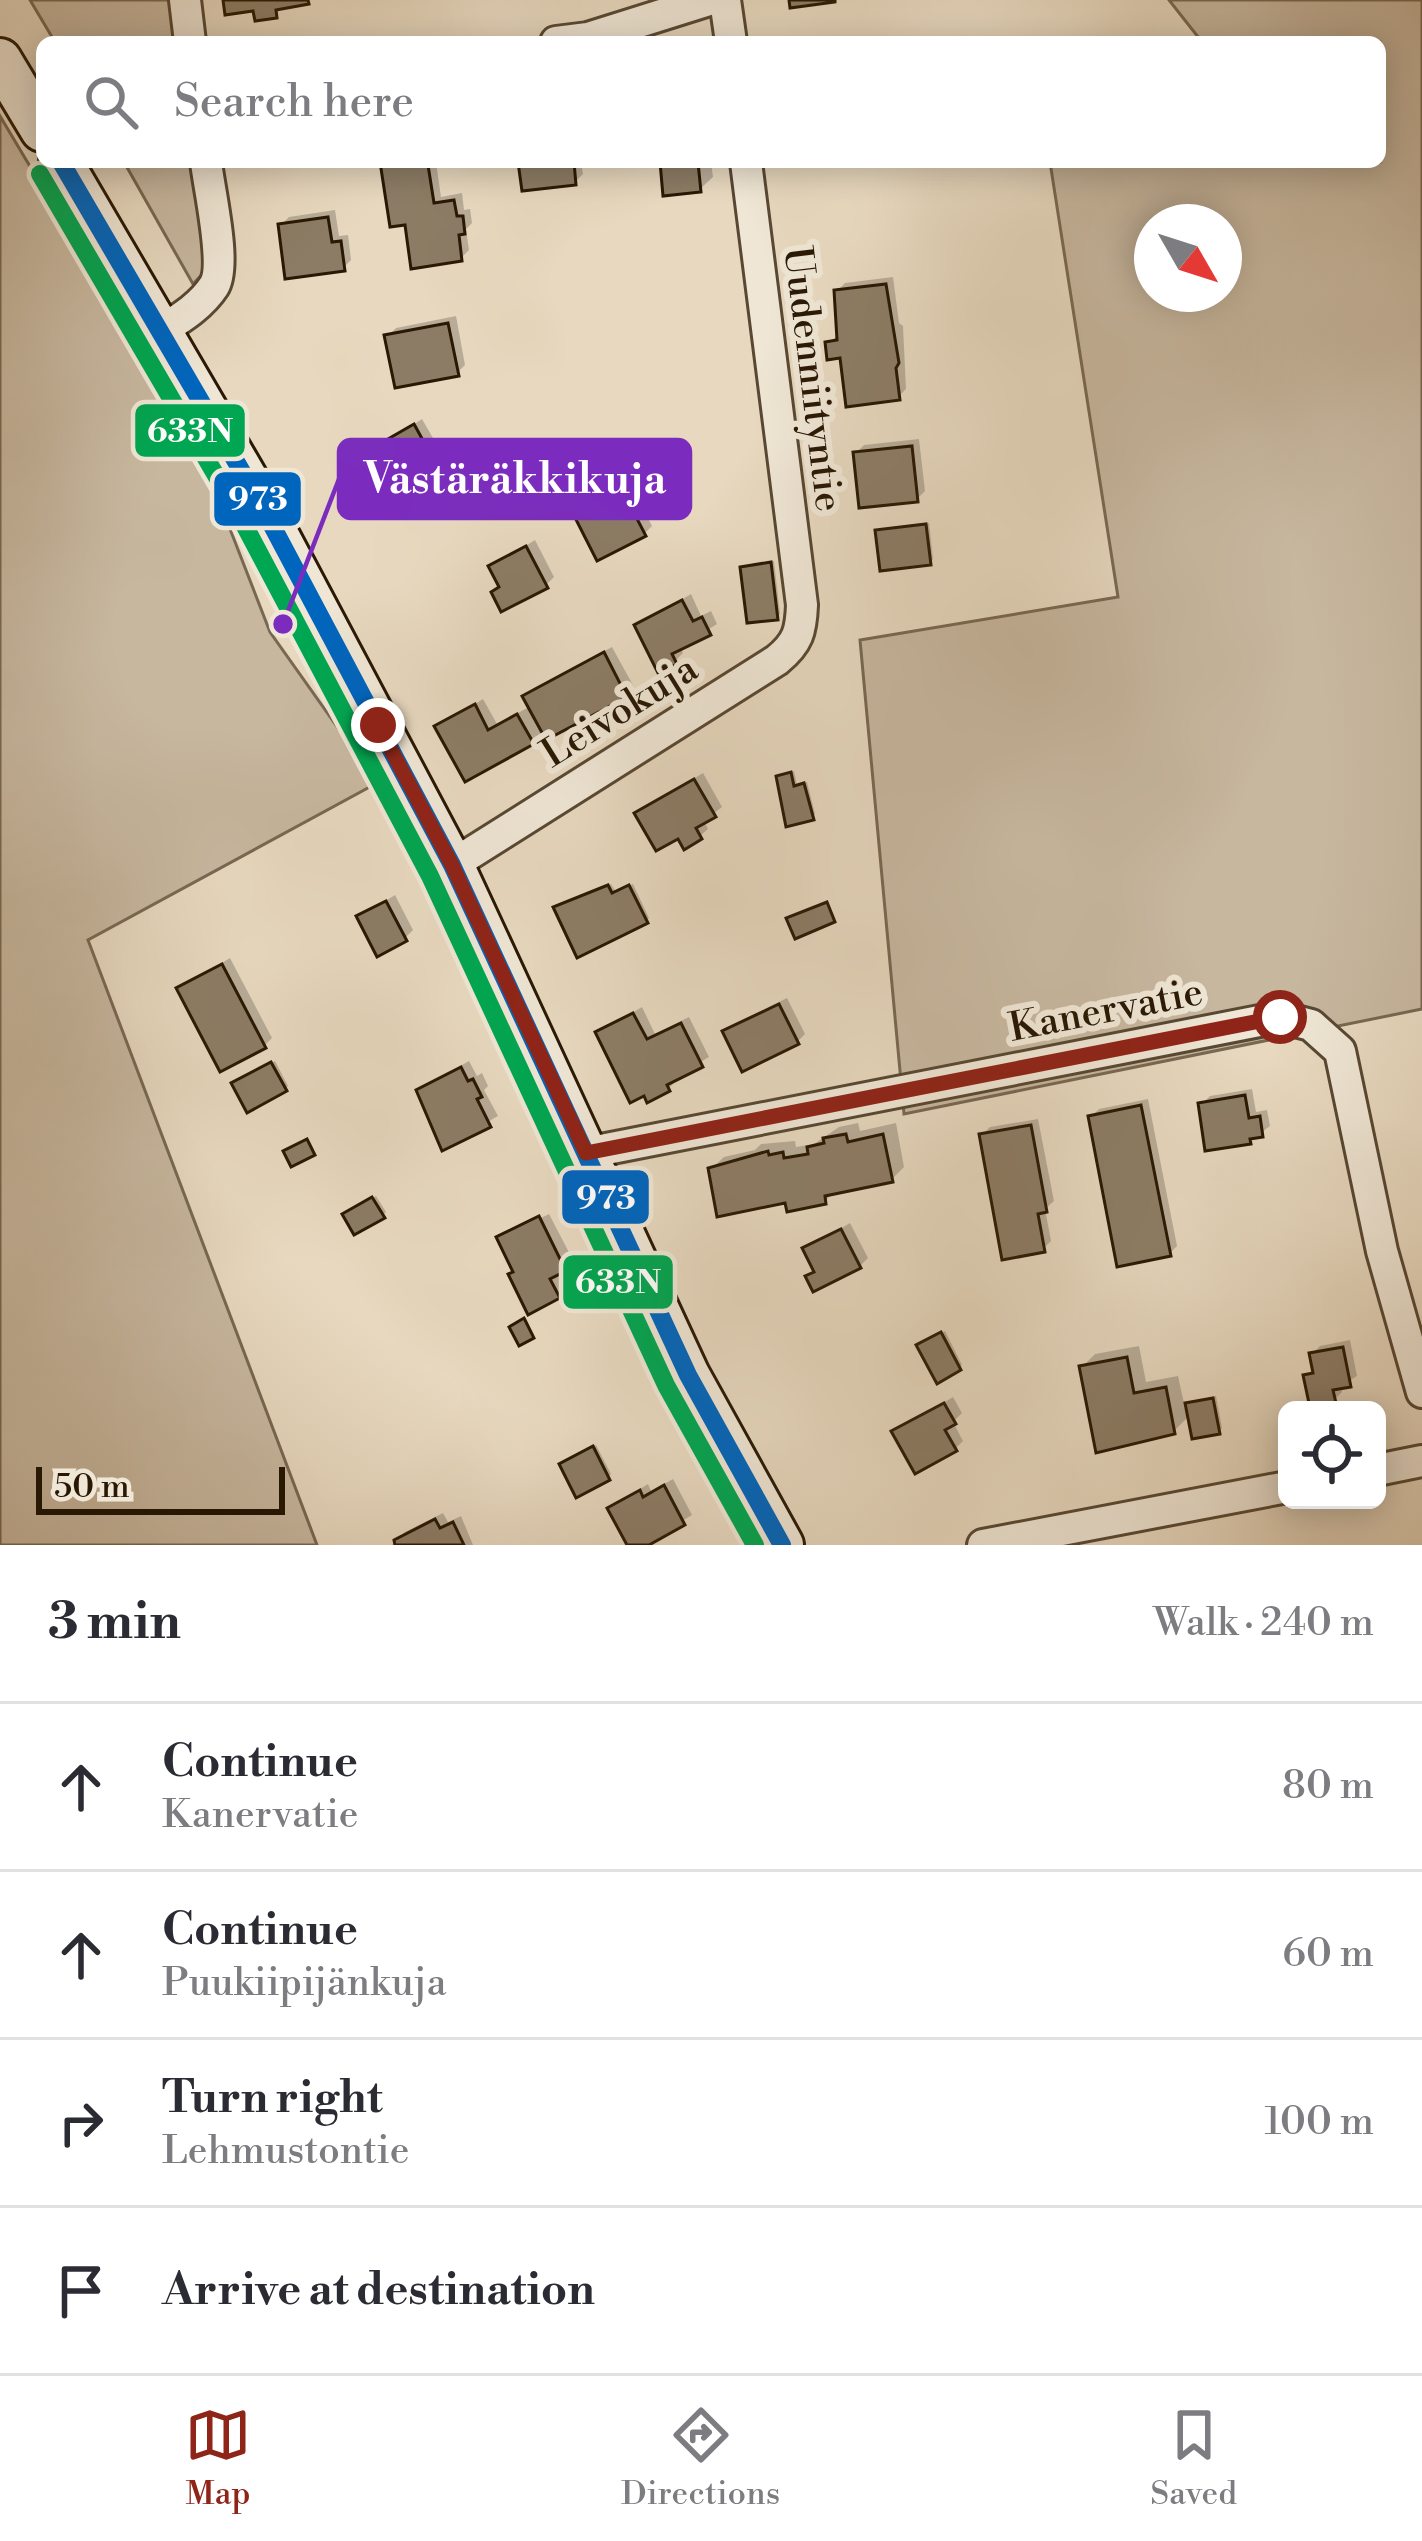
<!DOCTYPE html>
<meta charset="utf-8">
<style>
:root{--surface:#fff;--page:#f7f7f7;--text:#2b2b33;--muted:#7c7c81;--line:#e1e1e2;--accent:#8f2418}
body{margin:0;font-family:"Libre Bodoni",serif;background:var(--page);color:var(--text)}
.controls{position:absolute;right:36px;bottom:36px;display:grid;overflow:hidden;border-radius:18px;box-shadow:0 6px 30px #0003}
.controls button{width:108px;height:108px;display:grid;place-items:center;padding:0;border:0;border-bottom:3px solid var(--line);background:var(--surface);color:var(--text);font:60px sans-serif}
.compass{position:absolute;left:1134px;top:204px;width:108px;height:108px;border-radius:50%;background:var(--surface);box-shadow:0 6px 30px #0003;rotate:129deg}
.scale{position:absolute;left:36px;bottom:30px;width:249px;box-sizing:border-box;padding-left:12px;border:6px solid #291804;border-top:0;font-size:33px;line-height:42px;white-space:nowrap;color:#291804;-webkit-text-stroke:9px #efe6d5;paint-order:stroke}
.stop{position:absolute;width:36px;height:36px;margin:-27px;border:9px solid #8f2418;border-radius:50%;background:#fff}
.stop.end{background:#8f2418;border-color:#fff;box-shadow:0 3px 12px #0008}
.list{margin:0;padding:0;list-style:none}
h2{display:flex;justify-content:space-between;align-items:center;height:156px;margin:0;padding:0 48px;font-size:51px}
h2 small{font-size:39px;font-weight:400;color:var(--muted)}
.list li{display:grid;grid-template-columns:78px 1fr auto;gap:36px;align-items:center;box-sizing:border-box;height:168px;padding:0 48px;border-top:3px solid var(--line)}
.list b{display:block;font-size:45px;white-space:nowrap}
.list p{margin:0;font-size:39px;white-space:nowrap;color:var(--muted)}
.list em{font-size:39px;font-style:normal;color:var(--muted)}
.icon{flex:none;width:66px;height:66px;fill:none;stroke:currentColor;stroke-width:2;stroke-linecap:round;stroke-linejoin:round}
.map{position:relative;flex:none;width:1422px;height:1545px;overflow:hidden}
.search{position:absolute;background:var(--surface);box-shadow:0 6px 30px #0003;left:36px;right:36px;top:36px;height:132px;display:flex;align-items:center;gap:30px;box-sizing:border-box;padding:0 42px;border-radius:18px;color:var(--muted);font-size:45px}
.sheet{height:828px;background:var(--surface)}
nav{display:flex;justify-content:space-around;align-items:center;box-sizing:border-box;height:168px;border-top:3px solid var(--line);background:var(--surface);font-size:33px;color:var(--muted)}
nav a{display:grid;justify-items:center;gap:6px}
nav .on{color:var(--accent)}
.map>svg:first-child{display:block}
</style>
<div class="map">
<svg width="1422" height="1545" viewBox="0 0 1422 1545">
<rect width="100%" height="100%" fill="#e7d8bf"/>
<filter id="stains"><feTurbulence type="fractalNoise" baseFrequency=".00167" numOctaves="4"/><feColorMatrix values="0 0 0 0 .2 0 0 0 0 .09 0 0 0 0 .02 0 0 0 .5 -.17"/></filter>
<radialGradient id="worn" r=".72"><stop offset=".6" stop-color="#630" stop-opacity="0"/><stop offset="1" stop-color="#630" stop-opacity=".3"/></radialGradient>
<g fill="#c7b79f" stroke="#786852" stroke-width="3" fill-rule="evenodd">
<polygon points="30,0 169,0 175,42 55,42"/>
<path d="M1169,0H1422V1009L904,1114L860,640L1118,597L1050,162H1380V42H1202ZM1152,222H1224V294H1152Z"/>
<polygon points="0,116 221,487 223,511 270,632 377,783 88,940 317,1545 0,1545"/>
<polygon points="124,162 193,162 208,268 193,284"/>
</g>
<g fill="#0003">
<polygon points="384,162 436,162 441,197 462,193 464,210 470,209 472,223 466,229 469,250 461,258 408,221"/>
<polygon points="521,162 581,162 583,174 575,182"/>
<polygon points="663,162 711,162 713,177 700,189"/>
<polygon points="335,210 339,236 348,235 351,260 343,268 281,225 289,217"/>
<polygon points="893,277 899,323 903,326 906,389 898,397 828,343 840,334 837,291 845,283"/>
<polygon points="456,316 465,365 457,373 388,336 396,328"/>
<polygon points="422,419 448,464 440,472 378,448"/>
<polygon points="919,439 925,491 917,499 856,453 864,445"/>
<polygon points="606,466 629,512 642,506 652,526 644,534 565,491"/>
<polygon points="929,523 933,559 930,562 878,531"/>
<polygon points="535,540 554,577 546,585 502,585 492,567"/>
<polygon points="774,561 780,614 777,617 743,568"/>
<polygon points="691,594 701,616 711,611 717,624 680,647 683,653 675,661 637,626"/>
<polygon points="612,647 634,687 626,695 544,730 532,742 438,727 483,699 497,724 531,706 526,696 534,688"/>
<polygon points="794,771 797,785 807,782 815,814 812,817 779,777"/>
<polygon points="703,773 722,807 704,821 708,829 700,836 679,835 638,813"/>
<polygon points="611,884 616,892 633,884 649,918 646,921 559,905"/>
<polygon points="395,895 413,930 405,938 360,917"/>
<polygon points="230,958 272,1038 264,1046 180,988"/>
<polygon points="787,998 805,1034 797,1042 726,1032 734,1024"/>
<polygon points="642,1007 655,1034 689,1017 709,1057 675,1077 676,1081 668,1089 599,1033"/>
<polygon points="275,1061 288,1086 285,1089 238,1081"/>
<polygon points="469,1061 477,1076 482,1073 488,1086 484,1090 498,1116 444,1147 419,1090"/>
<polygon points="1252,1089 1256,1112 1267,1110 1270,1126 1250,1141 1202,1104 1210,1096"/>
<polygon points="1148,1099 1177,1246 1169,1254 1091,1117 1099,1109"/>
<polygon points="1038,1119 1054,1201 1045,1209 1051,1241 1043,1249 982,1135 990,1127"/>
<polygon points="858,1123 860,1131 896,1123 904,1167 892,1179 835,1191 825,1201 787,1200 711,1169 724,1157 755,1150 761,1144 795,1141 796,1147 814,1144 839,1127"/>
<polygon points="376,1196 386,1212 383,1215 349,1212"/>
<polygon points="549,1214 573,1260 558,1272 566,1288 558,1296 516,1270 499,1238"/>
<polygon points="850,1223 868,1258 860,1266 809,1277 816,1269 806,1249"/>
<polygon points="945,1331 962,1365 959,1368 923,1343"/>
<polygon points="1350,1340 1357,1376 1341,1386 1342,1392 1334,1400 1306,1376 1315,1367 1312,1354 1320,1346"/>
<polygon points="1139,1346 1146,1382 1178,1376 1185,1408 1192,1401 1216,1396 1222,1428 1219,1431 1191,1414 1174,1431 1082,1367 1095,1354"/>
<polygon points="953,1397 962,1413 953,1422 963,1441 955,1449 895,1432"/>
<polygon points="596,1445 611,1474 608,1477 566,1461"/>
<polygon points="673,1479 692,1515 642,1545 630,1545 610,1508 648,1484 651,1491"/>
<polygon points="443,1513 448,1522 461,1516 473,1545 392,1545 405,1532"/>
</g>
<g fill="#8c7c65" stroke="#291804" stroke-width="3">
<polygon points="223,0 308,0 309,4 276,10 277,18 255,21 253,11 225,15"/>
<polygon points="789,0 835,0 835,2 790,8"/>
<polygon points="380,162 449,162 428,165 434,203 454,200 457,216 463,216 465,234 459,235 462,261 411,269 405,225 390,227"/>
<polygon points="518,162 574,162 576,185 522,191"/>
<polygon points="660,162 698,162 701,192 663,196"/>
<polygon points="328,217 332,242 341,241 345,271 285,279 278,224"/>
<polygon points="886,284 899,363 896,368 900,400 846,407 840,358 827,360 825,342 837,340 834,290"/>
<polygon points="448,323 459,376 395,388 384,335"/>
<polygon points="414,424 442,475 402,497 374,447"/>
<polygon points="912,446 918,502 859,508 853,452"/>
<polygon points="597,472 620,518 633,511 646,536 597,561 561,490"/>
<polygon points="926,524 931,565 880,571 875,530"/>
<polygon points="526,546 548,588 501,612 491,592 499,587 488,566"/>
<polygon points="771,562 778,620 747,623 740,567"/>
<polygon points="682,600 693,621 702,617 711,635 672,654 677,664 658,673 634,625"/>
<polygon points="604,652 627,697 546,740 522,696"/>
<polygon points="475,704 488,730 517,714 534,744 465,782 434,726"/>
<polygon points="791,772 794,786 804,783 814,820 786,827 776,776"/>
<polygon points="694,779 716,817 696,828 702,839 684,850 678,839 656,851 634,813"/>
<polygon points="608,885 612,893 629,885 648,923 577,958 553,907"/>
<polygon points="386,901 407,941 377,957 356,916"/>
<polygon points="827,902 835,922 795,939 786,918"/>
<polygon points="222,964 266,1048 220,1072 176,988"/>
<polygon points="779,1004 799,1044 742,1072 722,1031"/>
<polygon points="633,1013 647,1039 681,1023 703,1067 667,1085 670,1091 647,1103 644,1096 630,1103 595,1032"/>
<polygon points="271,1062 287,1091 247,1113 231,1083"/>
<polygon points="461,1067 468,1081 473,1079 482,1097 477,1099 491,1127 442,1151 416,1090"/>
<polygon points="1245,1095 1249,1118 1260,1116 1263,1137 1250,1139 1251,1144 1205,1151 1198,1103"/>
<polygon points="1141,1105 1171,1256 1117,1267 1088,1116"/>
<polygon points="1031,1125 1047,1212 1038,1214 1045,1252 1002,1260 979,1134"/>
<polygon points="846,1134 848,1142 883,1134 893,1182 825,1196 826,1204 787,1212 785,1203 717,1217 708,1168 768,1151 769,1155 783,1152 784,1158 808,1154 807,1147 824,1143 823,1138"/>
<polygon points="307,1139 315,1155 291,1167 283,1151"/>
<polygon points="372,1197 385,1218 354,1235 342,1214"/>
<polygon points="539,1216 566,1271 550,1279 560,1298 528,1315 508,1274 513,1272 496,1237"/>
<polygon points="841,1229 861,1268 813,1292 805,1276 814,1272 802,1248"/>
<polygon points="524,1318 534,1338 519,1346 509,1327"/>
<polygon points="941,1332 961,1370 937,1384 916,1345"/>
<polygon points="1343,1347 1351,1387 1333,1390 1336,1403 1310,1408 1303,1375 1313,1373 1309,1353"/>
<polygon points="1127,1357 1134,1393 1166,1387 1175,1434 1096,1453 1079,1366"/>
<polygon points="1213,1398 1220,1434 1192,1439 1185,1403"/>
<polygon points="944,1403 956,1424 945,1430 957,1451 915,1474 891,1431"/>
<polygon points="593,1446 610,1480 576,1498 559,1464"/>
<polygon points="664,1485 685,1525 649,1545 627,1545 607,1508 640,1490 643,1497"/>
<polygon points="435,1519 440,1528 453,1522 464,1545 395,1545 394,1540"/>
</g>
<g fill="none" stroke-linecap="round" stroke-linejoin="round">
<defs>
<g id="minor">
<polyline points="185,0 190,42"/>
<polyline points="725,0 731,42"/>
<polyline points="556,42 588,38 709,0"/>
<path d="M162,330C181,318 201,306 214,286C227,265 209,189 206,162"/>
<path d="M452,865L777,660C798,643 801,631 802,605L746,162"/>
<polyline points="586,1153 1280,1017 1311,1025 1340,1051 1382,1251 1422,1392"/>
<polyline points="1377,1470 1422,1461"/>
<polyline points="983,1545 1287,1487"/>
</g>
<g id="secondary">
<polyline points="0,60 42,130"/>
<polyline points="61,162 259,501 452,865 688,1375 782,1545"/>
</g>
</defs>
<use href="#minor" stroke="#584833" stroke-width="36"/>
<use href="#secondary" stroke="#291804" stroke-width="48"/>
<use href="#minor" stroke="#efe6d5" stroke-width="30"/>
<use href="#secondary" stroke="#efe6d5" stroke-width="42"/>
<defs>
<polyline id="bus-1" points="61,162 259,501 452,865 688,1375 782,1545"/>
<polyline id="bus-2" points="40,174 238,513 430,876 666,1385 755,1545"/>
</defs>
<use href="#bus-1" stroke="#efe6d5" stroke-width="27"/>
<use href="#bus-2" stroke="#efe6d5" stroke-width="27"/>
<use href="#bus-1" stroke="#0065bd" stroke-width="18"/>
<use href="#bus-2" stroke="#00a651" stroke-width="18"/>
</g>
<g fill="none" stroke-linecap="round" stroke-linejoin="round">
<polyline stroke="#8f2418" stroke-width="15" points="378,725 452,865 586,1153 1280,1017"/>
</g>
<g text-anchor="middle" dominant-baseline="central" stroke-width="12" stroke-linejoin="round" paint-order="stroke">
<g font-size="39" fill="#291804" stroke="#efe6d5">
<text transform="translate(812 379) rotate(83)">Uudenniityntie</text>
<text transform="translate(620 712) rotate(-32)">Leivokuja</text>
<text transform="translate(1106 1011) rotate(-11)">Kanervatie</text>
</g>
</g>
<path fill="none" stroke="#7b2cbf" stroke-width="4.5" d="M283 624L339 479"/>
<circle fill="#7b2cbf" stroke="#efe6d5" stroke-width="4.5" cx="283" cy="624" r="12"/>
<rect fill="#7b2cbf" stroke="#7b2cbf" stroke-width="4.5" x="339" y="440" width="351" height="78" rx="12"/>
<g font-size="42" text-anchor="middle" font-weight="bold" fill="#fff">
<text x="515" y="493">Västäräkkikuja</text>
</g>
<g stroke="#efe6d5" stroke-width="4.5">
<rect x="133" y="402" width="114" height="57" rx="12" fill="#00a651"/>
<rect x="212" y="470" width="91" height="58" rx="12" fill="#0065bd"/>
<rect x="560" y="1168" width="91" height="58" rx="12" fill="#0065bd"/>
<rect x="561" y="1253" width="114" height="58" rx="12" fill="#00a651"/>
</g>
<g font-size="33" text-anchor="middle" font-weight="bold" fill="#fff">
<text x="190" y="442">633N</text>
<text x="258" y="510">973</text>
<text x="606" y="1209">973</text>
<text x="618" y="1293">633N</text>
</g>
<rect width="100%" height="100%" filter="url(#stains)"/>
<rect width="100%" height="100%" fill="url(#worn)"/>
</svg>
<div class="controls">
<button><svg class="icon" aria-label="locate" viewBox="0 0 24 24"><circle cx="12" cy="12" r="6"/><path d="M12 2v4M12 18v4M2 12h4M18 12h4"/></svg></button>
</div>
<svg class="compass" viewBox="-18 -18 36 36"><path d="M0-13l5 13h-10z" fill="#e53935"/><path d="M0 13l5-13h-10z" fill="#7c7c81"/></svg>
<div class="scale">50 m</div>
<div class="stop" style="left:1280px;top:1017px"></div>
<div class="stop end" style="left:378px;top:725px"></div>
<div class="search"><svg class="icon" aria-label="search" viewBox="0 0 24 24"><circle cx="10" cy="10" r="6"/><path d="M15 15l6 6"/></svg>Search here</div>
</div>
<section class="sheet">
<h2>3 min<small>Walk · 240 m</small></h2>
<ul class="list">
<li><svg class="icon" aria-label="ahead" viewBox="0 0 24 24"><path d="M12 20V5M6 11l6-6 6 6"/></svg><div><b>Continue</b><p>Kanervatie</p></div><em>80 m</em></li>
<li><svg class="icon" aria-label="ahead" viewBox="0 0 24 24"><path d="M12 20V5M6 11l6-6 6 6"/></svg><div><b>Continue</b><p>Puukiipijänkuja</p></div><em>60 m</em></li>
<li><svg class="icon" aria-label="right" viewBox="0 0 24 24"><path d="M7 20v-9h11M14 6l5 5-5 5"/></svg><div><b>Turn right</b><p>Lehmustontie</p></div><em>100 m</em></li>
<li><svg class="icon" aria-label="arrive" viewBox="0 0 24 24"><path d="M6 21V4h12l-3 4 3 4H6"/></svg><div><b>Arrive at destination</b></div></li>
</ul>
</section>
<nav>
<a class="on"><svg class="icon" aria-label="map" viewBox="0 0 24 24"><path d="M3 6l6-2 6 2 6-2v14l-6 2-6-2-6 2zM9 4v14M15 6v14"/></svg>Map</a>
<a><svg class="icon" aria-label="directions" viewBox="0 0 24 24"><path d="M12 3l9 9-9 9-9-9zM9 14v-3h6M13 9l2 2-2 2"/></svg>Directions</a>
<a><svg class="icon" aria-label="saved" viewBox="0 0 24 24"><path d="M7 4h10v16l-5-4-5 4z"/></svg>Saved</a>
</nav>
